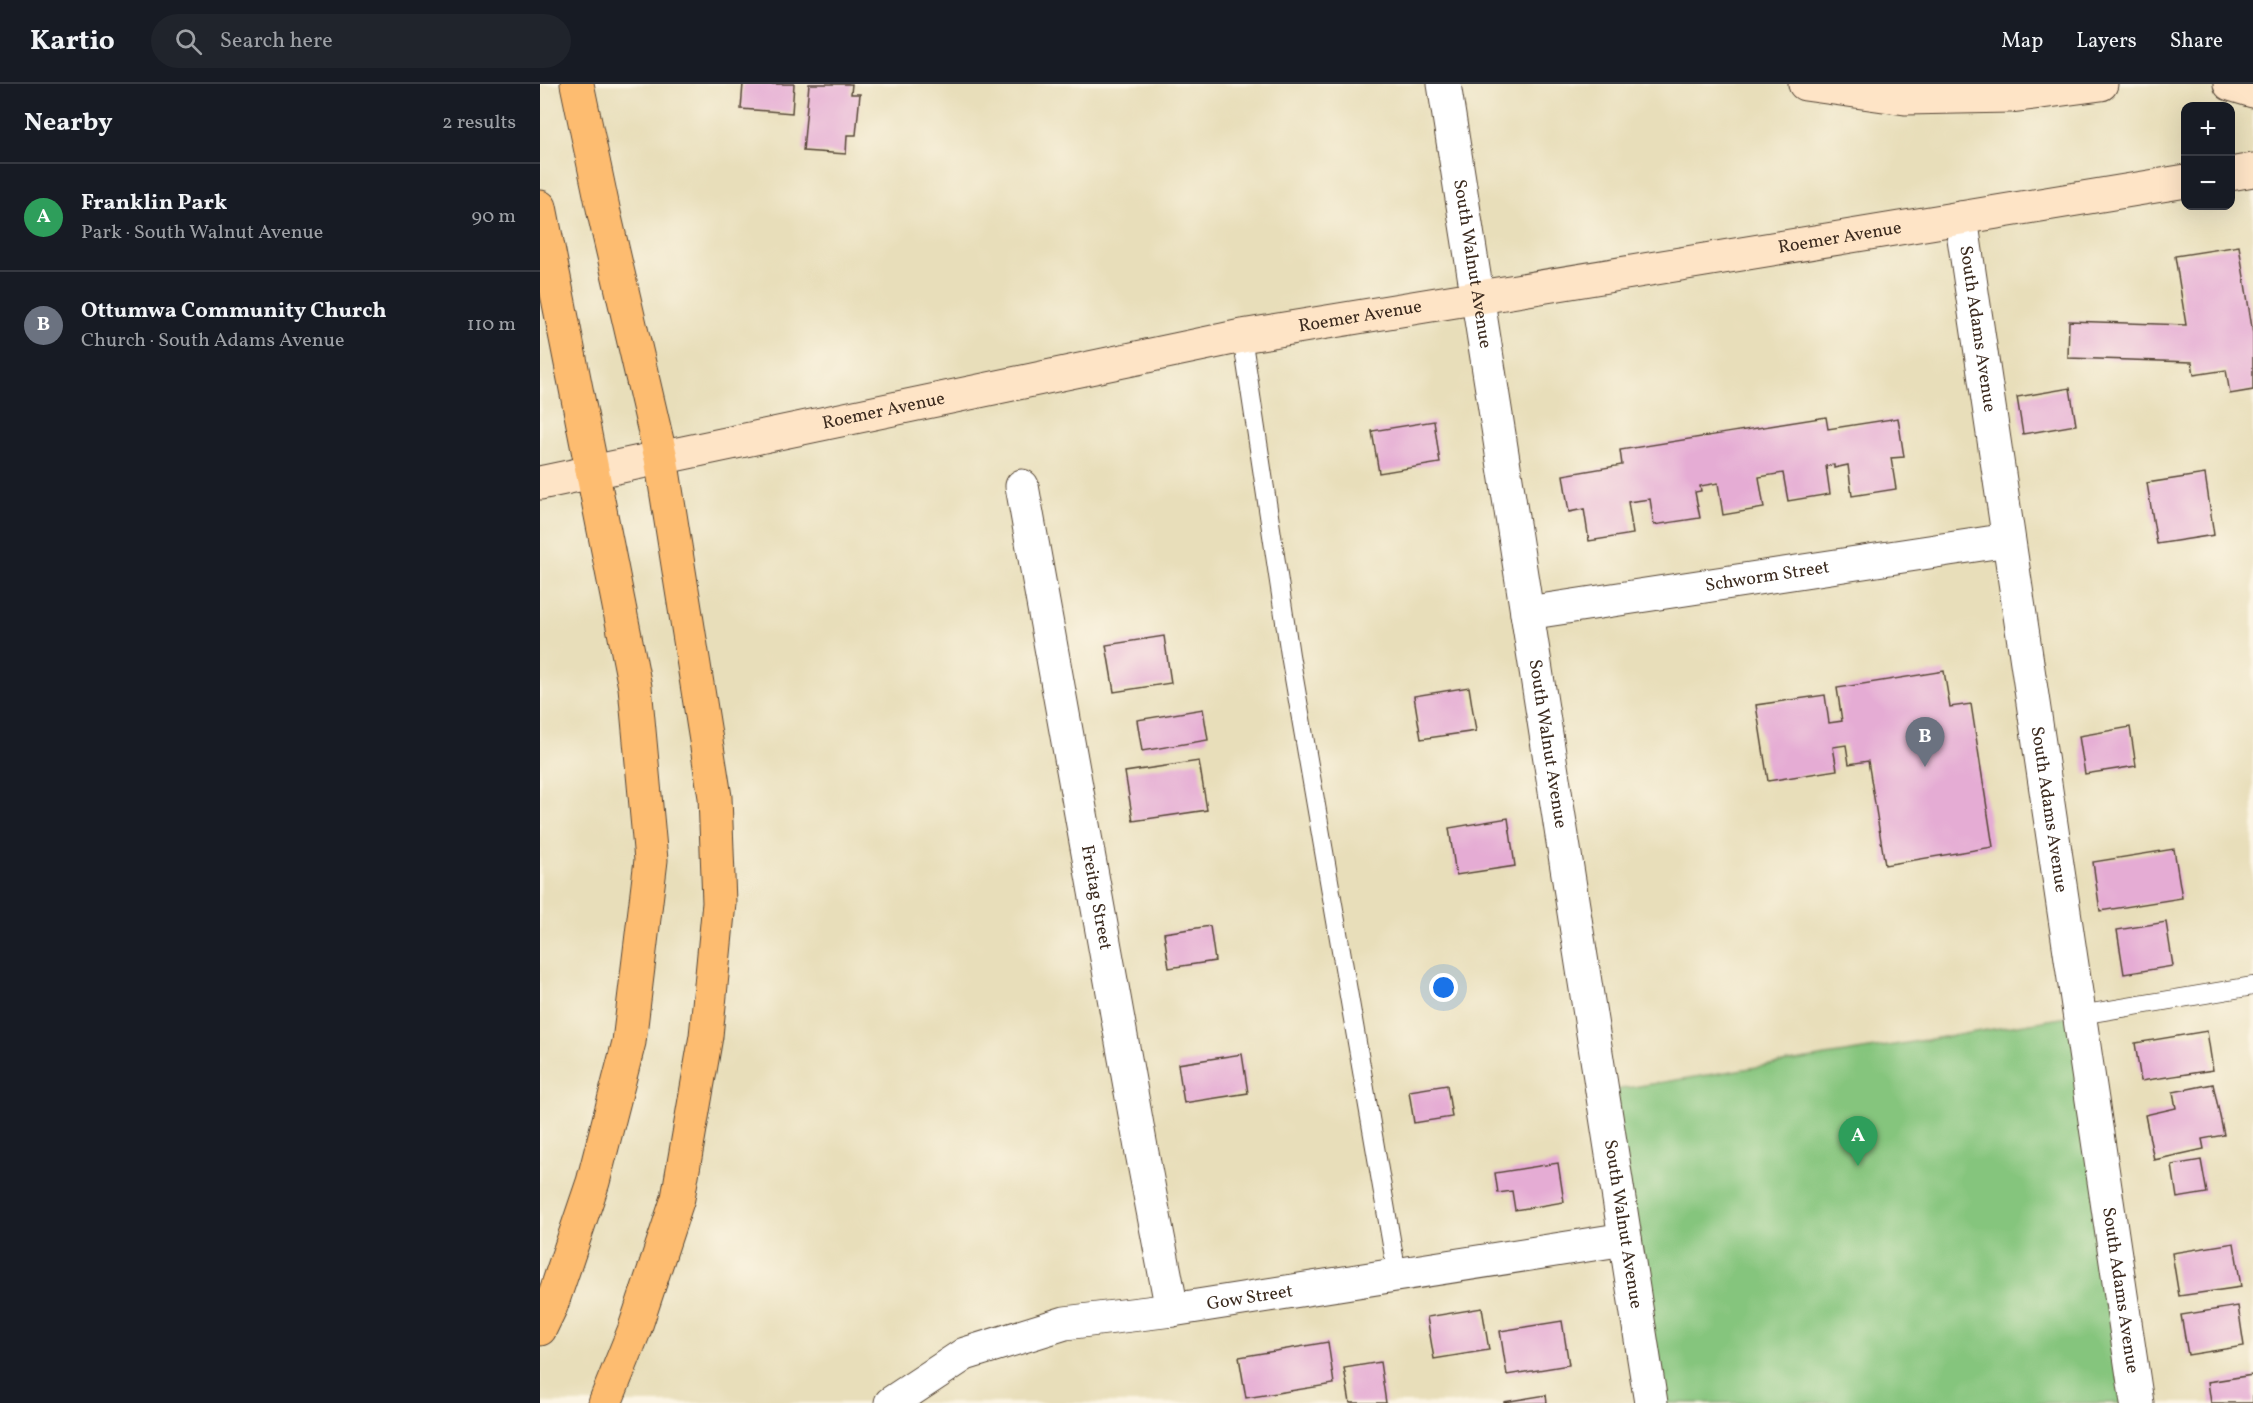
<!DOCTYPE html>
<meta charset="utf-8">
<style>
:root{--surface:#171b24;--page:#20242c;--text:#f1f3f6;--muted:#9ea1a6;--line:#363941;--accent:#c8321e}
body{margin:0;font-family:Vollkorn,serif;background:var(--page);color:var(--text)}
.controls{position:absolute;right:18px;top:18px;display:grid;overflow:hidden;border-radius:12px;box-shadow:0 6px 24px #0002}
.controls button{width:54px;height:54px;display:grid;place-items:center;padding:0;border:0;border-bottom:2px solid var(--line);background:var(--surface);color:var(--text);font:30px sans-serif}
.you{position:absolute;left:904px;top:904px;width:21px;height:21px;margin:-15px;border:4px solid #fff;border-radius:50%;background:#1a73e8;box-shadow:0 0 0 9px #1a73e833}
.badge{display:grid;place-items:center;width:39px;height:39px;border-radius:50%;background:var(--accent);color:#fff;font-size:20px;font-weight:700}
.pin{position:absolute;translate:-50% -50px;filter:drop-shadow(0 2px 3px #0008)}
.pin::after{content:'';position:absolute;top:32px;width:21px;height:18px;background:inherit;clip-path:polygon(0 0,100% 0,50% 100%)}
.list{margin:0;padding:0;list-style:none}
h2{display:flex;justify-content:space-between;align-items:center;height:78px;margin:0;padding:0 24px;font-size:26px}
h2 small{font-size:20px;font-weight:400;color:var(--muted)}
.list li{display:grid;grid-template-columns:39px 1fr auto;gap:18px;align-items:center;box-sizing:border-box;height:108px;padding:0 24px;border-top:2px solid var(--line)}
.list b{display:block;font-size:22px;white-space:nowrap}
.list p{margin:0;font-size:20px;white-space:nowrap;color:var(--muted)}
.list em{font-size:20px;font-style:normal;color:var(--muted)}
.icon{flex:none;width:33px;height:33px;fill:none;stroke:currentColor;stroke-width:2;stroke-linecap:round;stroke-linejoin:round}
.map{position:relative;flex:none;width:1713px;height:1319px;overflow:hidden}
header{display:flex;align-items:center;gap:36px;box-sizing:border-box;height:84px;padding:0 30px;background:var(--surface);border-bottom:2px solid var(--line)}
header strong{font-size:28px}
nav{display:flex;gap:33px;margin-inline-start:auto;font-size:21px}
.search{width:420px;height:54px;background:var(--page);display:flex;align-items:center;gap:15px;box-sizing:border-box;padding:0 21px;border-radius:33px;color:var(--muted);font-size:22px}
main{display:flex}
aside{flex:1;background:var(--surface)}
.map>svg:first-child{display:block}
</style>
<header>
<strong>Kartio</strong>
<div class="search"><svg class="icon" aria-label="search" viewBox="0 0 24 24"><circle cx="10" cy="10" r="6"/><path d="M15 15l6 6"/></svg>Search here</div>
<nav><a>Map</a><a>Layers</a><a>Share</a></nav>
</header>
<main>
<aside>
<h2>Nearby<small>2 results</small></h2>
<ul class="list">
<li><span class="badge" style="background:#2e9e5b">A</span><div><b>Franklin Park</b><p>Park · South Walnut Avenue</p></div><em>90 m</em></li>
<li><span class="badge" style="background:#6b7280">B</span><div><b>Ottumwa Community Church</b><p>Church · South Adams Avenue</p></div><em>110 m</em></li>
</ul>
</aside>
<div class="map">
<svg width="1713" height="1319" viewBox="0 0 1713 1319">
<rect width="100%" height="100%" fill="#fcf5e5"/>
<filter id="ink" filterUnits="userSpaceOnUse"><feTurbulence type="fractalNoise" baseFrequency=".0167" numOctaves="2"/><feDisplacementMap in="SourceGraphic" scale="12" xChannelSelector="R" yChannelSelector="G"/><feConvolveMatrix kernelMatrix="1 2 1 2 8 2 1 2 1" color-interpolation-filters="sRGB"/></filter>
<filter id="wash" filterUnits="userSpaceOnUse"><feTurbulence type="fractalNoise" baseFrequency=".008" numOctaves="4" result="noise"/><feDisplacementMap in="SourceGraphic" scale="24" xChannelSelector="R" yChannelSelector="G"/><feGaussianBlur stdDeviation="1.35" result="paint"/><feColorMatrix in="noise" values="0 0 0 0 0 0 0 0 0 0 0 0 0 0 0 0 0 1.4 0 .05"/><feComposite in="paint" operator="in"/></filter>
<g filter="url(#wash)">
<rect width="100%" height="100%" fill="#e8deba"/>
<polygon fill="#85c57d" stroke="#60784e" stroke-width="1.5" points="1540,931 1597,1319 1111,1319 1062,1008"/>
<g id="blocks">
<g fill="#e5acd4">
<polygon points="203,0 254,0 252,29 201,25"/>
<polygon points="269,0 312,0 311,10 320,10 316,51 307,51 306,70 263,67"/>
<polygon points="1699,162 1713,250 1713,306 1690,310 1686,286 1654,291 1652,278 1528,274 1529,237 1646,241 1635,172"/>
<polygon points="1530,304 1536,341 1483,350 1477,313"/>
<polygon points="1286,333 1288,345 1358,334 1364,373 1351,374 1356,405 1312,412 1308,381 1294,384 1294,381 1286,382 1290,410 1248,417 1243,389 1219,393 1224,424 1183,431 1178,399 1160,402 1161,407 1155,408 1160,434 1114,441 1110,415 1088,418 1093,450 1049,457 1044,425 1029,428 1023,391 1082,381 1080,366"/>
<polygon points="894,337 900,379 839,389 832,347"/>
<polygon points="1665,390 1674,451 1617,460 1607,399"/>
<polygon points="624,552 631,599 574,608 566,561"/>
<polygon points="1404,587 1410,623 1431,620 1453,763 1345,781 1328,677 1309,680 1306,661 1293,663 1297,686 1228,697 1216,621 1285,611 1289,639 1302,637 1297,604"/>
<polygon points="929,603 936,647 881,655 874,612"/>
<polygon points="663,625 668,656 602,667 597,636"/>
<polygon points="1590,643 1596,682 1545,690 1539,652"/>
<polygon points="659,677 667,726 593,737 585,688"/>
<polygon points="968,734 975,782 916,791 909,744"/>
<polygon points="1634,765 1642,814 1560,827 1553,778"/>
<polygon points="1626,838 1633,882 1584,890 1577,846"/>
<polygon points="670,842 675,877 629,884 624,849"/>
<polygon points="1667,947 1673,986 1601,997 1595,959"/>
<polygon points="702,970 708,1009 644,1019 638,980"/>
<polygon points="1673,1000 1684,1051 1662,1055 1664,1065 1614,1076 1605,1031 1636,1024 1633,1008"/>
<polygon points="907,1001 912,1033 874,1039 869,1007"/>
<polygon points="1661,1076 1667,1109 1637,1114 1632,1081"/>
<polygon points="1018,1079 1024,1118 975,1126 972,1107 958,1109 955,1089"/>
<polygon points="1694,1159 1701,1203 1639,1212 1632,1169"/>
<polygon points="1698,1222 1704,1262 1648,1271 1641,1231"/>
<polygon points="942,1224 949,1266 894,1275 887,1233"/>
<polygon points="1022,1237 1029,1281 967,1291 960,1247"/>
<polygon points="788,1258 794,1300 706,1314 699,1273"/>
<polygon points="840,1278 846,1319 810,1319 804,1284"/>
<polygon points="1713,1291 1713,1319 1671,1319 1668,1298"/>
<polygon points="1006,1311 1007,1319 964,1319 964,1318"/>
</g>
</g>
</g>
<g filter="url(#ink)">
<use href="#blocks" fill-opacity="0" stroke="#554535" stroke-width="1.5"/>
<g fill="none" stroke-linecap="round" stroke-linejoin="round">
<defs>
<g id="lane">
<polyline points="702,252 750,571 857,1190"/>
<polyline points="1540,931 1713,902"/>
</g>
<g id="street">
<path id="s1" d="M904,0L1111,1319"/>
<path id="s2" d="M1421,134L1597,1319"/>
<path id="s3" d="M482,402L602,1069L632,1226"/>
<path id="s4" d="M987,529L1468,456"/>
<path id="s5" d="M351,1319L425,1270L525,1239L632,1226L1085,1155"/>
</g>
<g id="secondary">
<polyline points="1265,0 1365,14 1471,12 1561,0"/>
<polyline points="1690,0 1713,7"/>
<polyline points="1690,90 1713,86"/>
<path id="s6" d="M0,399L702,252L1646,97"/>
</g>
<g id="highway">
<polyline points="37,0 64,129 121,374 175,713 179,819 166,952 138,1114 94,1247 65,1319"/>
<polyline points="0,123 95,603 111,776 89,958 53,1098 11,1222 0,1245"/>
</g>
</defs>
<use href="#lane" stroke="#554535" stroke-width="20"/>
<use href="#street" stroke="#554535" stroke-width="35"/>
<use href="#secondary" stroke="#554535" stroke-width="35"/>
<use href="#highway" stroke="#554535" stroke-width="35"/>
<use href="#lane" stroke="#fff" stroke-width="18"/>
<use href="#street" stroke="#fff" stroke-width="33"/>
<use href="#secondary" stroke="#fee4c6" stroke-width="33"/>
<use href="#highway" stroke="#fdbc70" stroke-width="33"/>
</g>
</g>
<g text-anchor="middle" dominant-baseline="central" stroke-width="4.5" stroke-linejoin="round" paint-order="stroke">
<g font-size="18" fill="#3b2a1e" stroke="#fcf5e5">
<text stroke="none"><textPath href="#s6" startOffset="1323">Roemer Avenue</textPath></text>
<text stroke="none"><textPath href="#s1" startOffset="182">South Walnut Avenue</textPath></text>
<text stroke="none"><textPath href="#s6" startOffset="837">Roemer Avenue</textPath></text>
<text stroke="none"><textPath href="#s2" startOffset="112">South Adams Avenue</textPath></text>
<text stroke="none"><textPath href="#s6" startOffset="351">Roemer Avenue</textPath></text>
<text stroke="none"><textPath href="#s4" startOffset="243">Schworm Street</textPath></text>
<text stroke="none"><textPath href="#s1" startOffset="668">South Walnut Avenue</textPath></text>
<text stroke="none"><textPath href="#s2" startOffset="598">South Adams Avenue</textPath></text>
<text stroke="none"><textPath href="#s3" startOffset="418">Freitag Street</textPath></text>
<text stroke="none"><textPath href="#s1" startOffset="1154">South Walnut Avenue</textPath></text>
<text stroke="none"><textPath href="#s2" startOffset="1084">South Adams Avenue</textPath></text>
<text stroke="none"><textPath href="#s5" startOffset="380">Gow Street</textPath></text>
</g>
</g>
</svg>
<div class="controls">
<button>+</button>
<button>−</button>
</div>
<div class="you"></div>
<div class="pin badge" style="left:1318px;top:1082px;background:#2e9e5b">A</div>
<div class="pin badge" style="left:1385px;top:683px;background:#6b7280">B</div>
</div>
</main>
